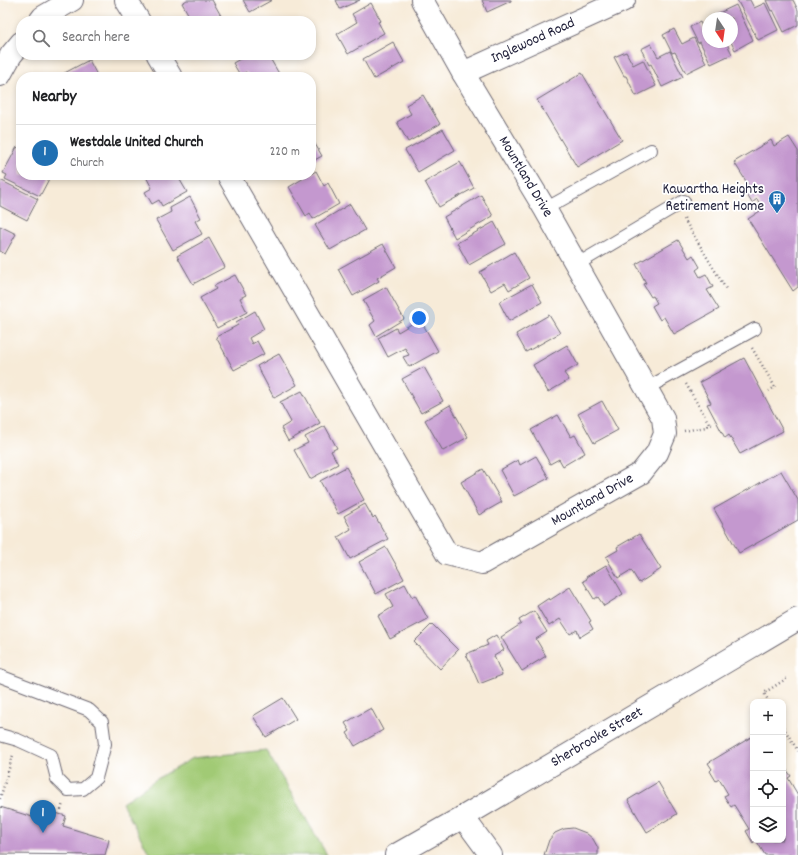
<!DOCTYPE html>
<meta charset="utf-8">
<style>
:root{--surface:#fff;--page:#f2f2f2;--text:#202124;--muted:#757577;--line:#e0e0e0;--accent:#1f6fb2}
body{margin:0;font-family:Dekko,sans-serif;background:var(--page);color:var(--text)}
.controls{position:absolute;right:12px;bottom:12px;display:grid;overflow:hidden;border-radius:8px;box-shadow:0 2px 6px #0003}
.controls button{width:36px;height:36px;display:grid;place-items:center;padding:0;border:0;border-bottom:1px solid var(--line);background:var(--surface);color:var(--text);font:20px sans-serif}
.compass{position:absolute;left:702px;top:12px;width:36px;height:36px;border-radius:50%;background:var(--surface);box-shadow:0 2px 6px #0003;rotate:167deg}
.you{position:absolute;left:419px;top:318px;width:14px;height:14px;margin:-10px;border:3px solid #fff;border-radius:50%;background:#1a73e8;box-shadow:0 0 0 6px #1a73e833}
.badge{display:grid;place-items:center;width:26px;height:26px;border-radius:50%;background:var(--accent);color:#fff;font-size:13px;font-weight:700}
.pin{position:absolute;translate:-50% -33px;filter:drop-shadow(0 1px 2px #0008)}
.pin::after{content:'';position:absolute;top:21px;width:14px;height:12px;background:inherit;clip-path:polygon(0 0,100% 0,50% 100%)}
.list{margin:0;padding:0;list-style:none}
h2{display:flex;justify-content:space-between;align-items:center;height:52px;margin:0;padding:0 16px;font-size:17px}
h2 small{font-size:13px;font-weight:400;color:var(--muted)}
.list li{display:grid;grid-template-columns:26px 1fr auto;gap:12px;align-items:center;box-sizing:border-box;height:56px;padding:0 16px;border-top:1px solid var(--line)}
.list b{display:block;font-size:15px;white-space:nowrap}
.list p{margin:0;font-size:13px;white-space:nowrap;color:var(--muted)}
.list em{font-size:13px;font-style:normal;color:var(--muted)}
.icon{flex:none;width:22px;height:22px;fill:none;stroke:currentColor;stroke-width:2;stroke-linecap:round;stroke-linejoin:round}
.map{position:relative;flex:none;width:798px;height:855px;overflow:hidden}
.search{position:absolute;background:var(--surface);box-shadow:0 2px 6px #0003;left:16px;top:16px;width:300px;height:44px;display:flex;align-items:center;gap:10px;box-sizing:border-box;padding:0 14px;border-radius:16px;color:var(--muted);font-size:15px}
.panel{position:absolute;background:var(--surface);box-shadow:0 2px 6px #0003;left:16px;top:72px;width:300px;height:108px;border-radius:16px}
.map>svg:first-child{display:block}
</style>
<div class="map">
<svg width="798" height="855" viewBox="0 0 798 855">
<rect width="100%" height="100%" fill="#fff"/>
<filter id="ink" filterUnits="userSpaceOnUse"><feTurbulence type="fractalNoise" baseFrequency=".025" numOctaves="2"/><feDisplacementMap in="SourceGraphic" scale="8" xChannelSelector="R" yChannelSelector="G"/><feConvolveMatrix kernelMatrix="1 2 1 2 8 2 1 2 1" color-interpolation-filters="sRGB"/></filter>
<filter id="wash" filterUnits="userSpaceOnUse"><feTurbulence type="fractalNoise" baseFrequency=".012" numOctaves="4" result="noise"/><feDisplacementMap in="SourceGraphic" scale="16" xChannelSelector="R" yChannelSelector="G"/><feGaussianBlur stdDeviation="0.9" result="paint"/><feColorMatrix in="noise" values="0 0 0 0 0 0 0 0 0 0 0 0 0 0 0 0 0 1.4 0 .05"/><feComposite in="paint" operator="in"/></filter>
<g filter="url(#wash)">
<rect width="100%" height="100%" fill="#f7ebd8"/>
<polygon fill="#a1ca75" stroke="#627658" points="266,750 327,855 150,855 122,803 155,780 193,758"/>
<g id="blocks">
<g fill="#c498cf">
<polygon points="187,0 212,0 224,21 192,21 182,3"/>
<polygon points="243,0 272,0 250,12"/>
<polygon points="336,0 360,0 340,9"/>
<polygon points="482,0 511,0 511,1 487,12"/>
<polygon points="737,0 750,0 754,8 765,3 778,30 758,40"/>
<polygon points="766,0 793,0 798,10 798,25 784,32 773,10 771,11"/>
<polygon points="371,3 381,21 378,22 384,33 348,54 337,34 357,22 352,14"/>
<polygon points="736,5 753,40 735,50 731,42 732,18 720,18 717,14"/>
<polygon points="700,22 706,35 708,34 708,42 726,42 732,54 711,64 700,42 698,43 690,27"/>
<polygon points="674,29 682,44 694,38 706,63 686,73 675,52 672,53 663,35"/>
<polygon points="393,42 404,62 374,79 363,59"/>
<polygon points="651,44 658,57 670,51 683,77 662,87 651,64 649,65 641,49"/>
<polygon points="626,52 633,65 643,60 656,86 636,96 626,76 624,76 614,57"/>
<polygon points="247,55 268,55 281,77 247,77 249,76 246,72 240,75 233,63"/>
<polygon points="89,60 98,77 57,77"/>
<polygon points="582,73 622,140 577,167 537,100"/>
<polygon points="423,95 440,124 408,142 397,122 411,114 406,105"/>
<polygon points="443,129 455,150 418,172 405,150"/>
<polygon points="311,137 322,156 311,162"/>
<polygon points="789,137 798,151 798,287 793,291 748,219 763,209 757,199 752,203 744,190 749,186 734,162 771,140 774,146"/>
<polygon points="17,147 21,150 21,175 46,175 50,177 40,196 5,179 7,175 3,173"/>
<polygon points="460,162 474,188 439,207 425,182"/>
<polygon points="316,171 324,186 328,183 339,204 313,219 310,213 306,216 289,187"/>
<polygon points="145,175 177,175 187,192 162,206 159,200 152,204 145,192 152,188"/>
<polygon points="0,180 38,199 27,220 0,206"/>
<polygon points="481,195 493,216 455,238 444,217"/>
<polygon points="190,197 201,218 195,221 202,234 173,250 156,220 171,212 170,208"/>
<polygon points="350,204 365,230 330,250 315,225"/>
<polygon points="494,222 506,244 469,265 457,243"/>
<polygon points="0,226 16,234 5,254 0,251"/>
<polygon points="209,238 225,267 193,284 177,256"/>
<polygon points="678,240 689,258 693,255 700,267 696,270 700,277 706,274 713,287 707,290 719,309 674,334 664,317 660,320 652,306 657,303 653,296 651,297 643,284 646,283 636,264"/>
<polygon points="383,244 396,267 377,278 379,281 353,296 338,269"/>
<polygon points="514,252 529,278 509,290 505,283 491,291 480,272"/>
<polygon points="235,275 246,295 240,298 247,312 217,328 200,298 216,289 214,286"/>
<polygon points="532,284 542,302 509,321 499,302"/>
<polygon points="386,287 404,319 376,336 370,325 375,321 363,300"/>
<polygon points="255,311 264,329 249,338 252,344 257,341 264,354 234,370 216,337 238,325 236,322"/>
<polygon points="549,315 560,333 526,352 516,334"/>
<polygon points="420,319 438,351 409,367 403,357 409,355 405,348 388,357 378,338 396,328 398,332"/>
<polygon points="567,345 578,365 564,373 569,380 548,392 533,365"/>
<polygon points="279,354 297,385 274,398 257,366"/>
<polygon points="744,358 783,431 740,454 729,435 725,438 707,404 711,403 700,382"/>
<polygon points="424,367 443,401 421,413 402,379"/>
<polygon points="302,391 320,423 288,441 281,428 291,422 280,402"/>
<polygon points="602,401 618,430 594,443 578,414"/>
<polygon points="450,405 468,437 443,451 425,420"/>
<polygon points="558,415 571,437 575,435 585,453 563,466 559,459 550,464 531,430"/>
<polygon points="325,426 337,448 331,451 338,464 310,479 294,450 308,443 305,437"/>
<polygon points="536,456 549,478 514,496 500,470 518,460 520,465"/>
<polygon points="346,467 364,500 338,514 320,481"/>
<polygon points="483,469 502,502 479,515 461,482"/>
<polygon points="781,471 798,500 798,520 739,553 714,509"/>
<polygon points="365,504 373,518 375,516 388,539 350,559 338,537 351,529 344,516"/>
<polygon points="639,534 661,569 639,583 631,570 618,578 606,557 618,550 617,547"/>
<polygon points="386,547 404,579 376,594 359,562"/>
<polygon points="606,565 623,594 604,606 598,597 594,599 583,581 587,579 586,577"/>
<polygon points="405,584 412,597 415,595 428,619 390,639 378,616 393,607 386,594"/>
<polygon points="570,587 591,621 589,622 593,629 580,637 577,630 570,634 560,619 549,626 537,606 549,598 550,600"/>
<polygon points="534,611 547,632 536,639 546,656 522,671 501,637 521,624 519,620"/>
<polygon points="432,624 458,650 440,669 414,642"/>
<polygon points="496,635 504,650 494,656 502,675 479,684 466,654 488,645 486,641"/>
<polygon points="283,698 296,719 266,737 253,716"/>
<polygon points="371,708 383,730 355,746 347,733 350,731 345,723"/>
<polygon points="753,736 753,840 783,840 783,767 784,766 791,776 788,778 798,795 798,855 765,855 756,840 753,843 746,831 749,829 734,805 731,807 724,796 728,794 719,779 716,781 710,771 712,769 708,763"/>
<polygon points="658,782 677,814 647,832 628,800"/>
<polygon points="0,807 49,822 52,812 66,816 63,826 109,840 105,855 0,854"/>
<polygon points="573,828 586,833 593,839 598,848 598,855 544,855 549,840 555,833 564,829"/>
</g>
</g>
</g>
<g filter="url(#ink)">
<use href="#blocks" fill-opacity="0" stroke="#6d6872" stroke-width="1"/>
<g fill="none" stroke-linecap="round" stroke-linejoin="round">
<defs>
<g id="lane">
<polyline points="545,209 651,150"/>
<polyline points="576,265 684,201"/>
<polyline points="647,388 755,329"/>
<polyline points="0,676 89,710 102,722 105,744 96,778 83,789 68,790 57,779 51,755 18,740 0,735"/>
</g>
<g id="street">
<polyline points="126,0 139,21"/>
<polyline points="40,21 43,17 72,0"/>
<polyline points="158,55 171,77"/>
<path id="s1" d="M463,73L624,0"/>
<polyline points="0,75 11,55 21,43"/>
<path id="s2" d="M228,175L447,554L482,563L641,473L657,453L665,434L663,418L545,209L463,73L422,0"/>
<polyline points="463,817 491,855"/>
</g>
<g id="secondary">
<path id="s3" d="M396,855L463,817L798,619"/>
</g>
</defs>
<use href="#lane" stroke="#6d6872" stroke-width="14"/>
<use href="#street" stroke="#6d6872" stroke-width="24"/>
<use href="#secondary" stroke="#6d6872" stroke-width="24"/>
<g stroke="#6d6872" stroke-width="2.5" stroke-dasharray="1 3" stroke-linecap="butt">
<polyline points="684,219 726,289"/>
<polyline points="752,348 775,387 769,391"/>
<polyline points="686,384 710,425"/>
<polyline points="684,431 706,427 714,422"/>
<polyline points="769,702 764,693 789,677"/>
<polyline points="783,727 798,751"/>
<polyline points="0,799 13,755"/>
<polyline points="61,810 63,803"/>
</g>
<use href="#lane" stroke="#fff" stroke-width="12"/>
<use href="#street" stroke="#fff" stroke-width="22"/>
<use href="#secondary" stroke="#fff" stroke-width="22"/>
</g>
</g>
<defs>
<symbol id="building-pin" viewBox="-11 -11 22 30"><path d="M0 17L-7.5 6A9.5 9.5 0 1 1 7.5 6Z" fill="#1f6fb2" stroke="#fff"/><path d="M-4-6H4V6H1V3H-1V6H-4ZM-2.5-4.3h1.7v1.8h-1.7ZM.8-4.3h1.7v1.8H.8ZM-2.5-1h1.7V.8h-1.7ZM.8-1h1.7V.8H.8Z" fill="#fff"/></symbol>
</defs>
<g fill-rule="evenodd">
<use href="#building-pin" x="767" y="189" width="20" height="27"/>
</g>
<g text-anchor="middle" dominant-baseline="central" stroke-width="3.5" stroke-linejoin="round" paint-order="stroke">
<g font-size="15" fill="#22223b" stroke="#fff">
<text stroke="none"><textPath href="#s1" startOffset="77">Inglewood Road</textPath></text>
<text transform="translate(525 177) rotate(59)">Mountland Drive</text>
<text stroke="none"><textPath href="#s2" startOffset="601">Mountland Drive</textPath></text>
<text stroke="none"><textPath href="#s3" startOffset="233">Sherbrooke Street</textPath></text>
</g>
<g font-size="15" fill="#22223b" stroke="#fff" text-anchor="end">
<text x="764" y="190">Kawartha Heights<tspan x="764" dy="17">Retirement Home</tspan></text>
</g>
</g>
</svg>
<div class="controls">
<button>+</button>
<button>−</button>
<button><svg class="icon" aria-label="locate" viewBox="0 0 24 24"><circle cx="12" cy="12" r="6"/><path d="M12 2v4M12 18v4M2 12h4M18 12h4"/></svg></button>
<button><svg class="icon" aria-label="layers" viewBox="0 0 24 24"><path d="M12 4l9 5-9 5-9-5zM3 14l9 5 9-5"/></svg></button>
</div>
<svg class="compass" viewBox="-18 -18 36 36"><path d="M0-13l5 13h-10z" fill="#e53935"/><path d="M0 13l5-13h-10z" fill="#757577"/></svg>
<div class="you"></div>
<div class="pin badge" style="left:43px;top:833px">1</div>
<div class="search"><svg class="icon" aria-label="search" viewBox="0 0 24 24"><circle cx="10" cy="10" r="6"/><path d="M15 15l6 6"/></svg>Search here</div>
<section class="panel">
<h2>Nearby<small></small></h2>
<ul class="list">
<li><span class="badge">1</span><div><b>Westdale United Church</b><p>Church</p></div><em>220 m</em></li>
</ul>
</section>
</div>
